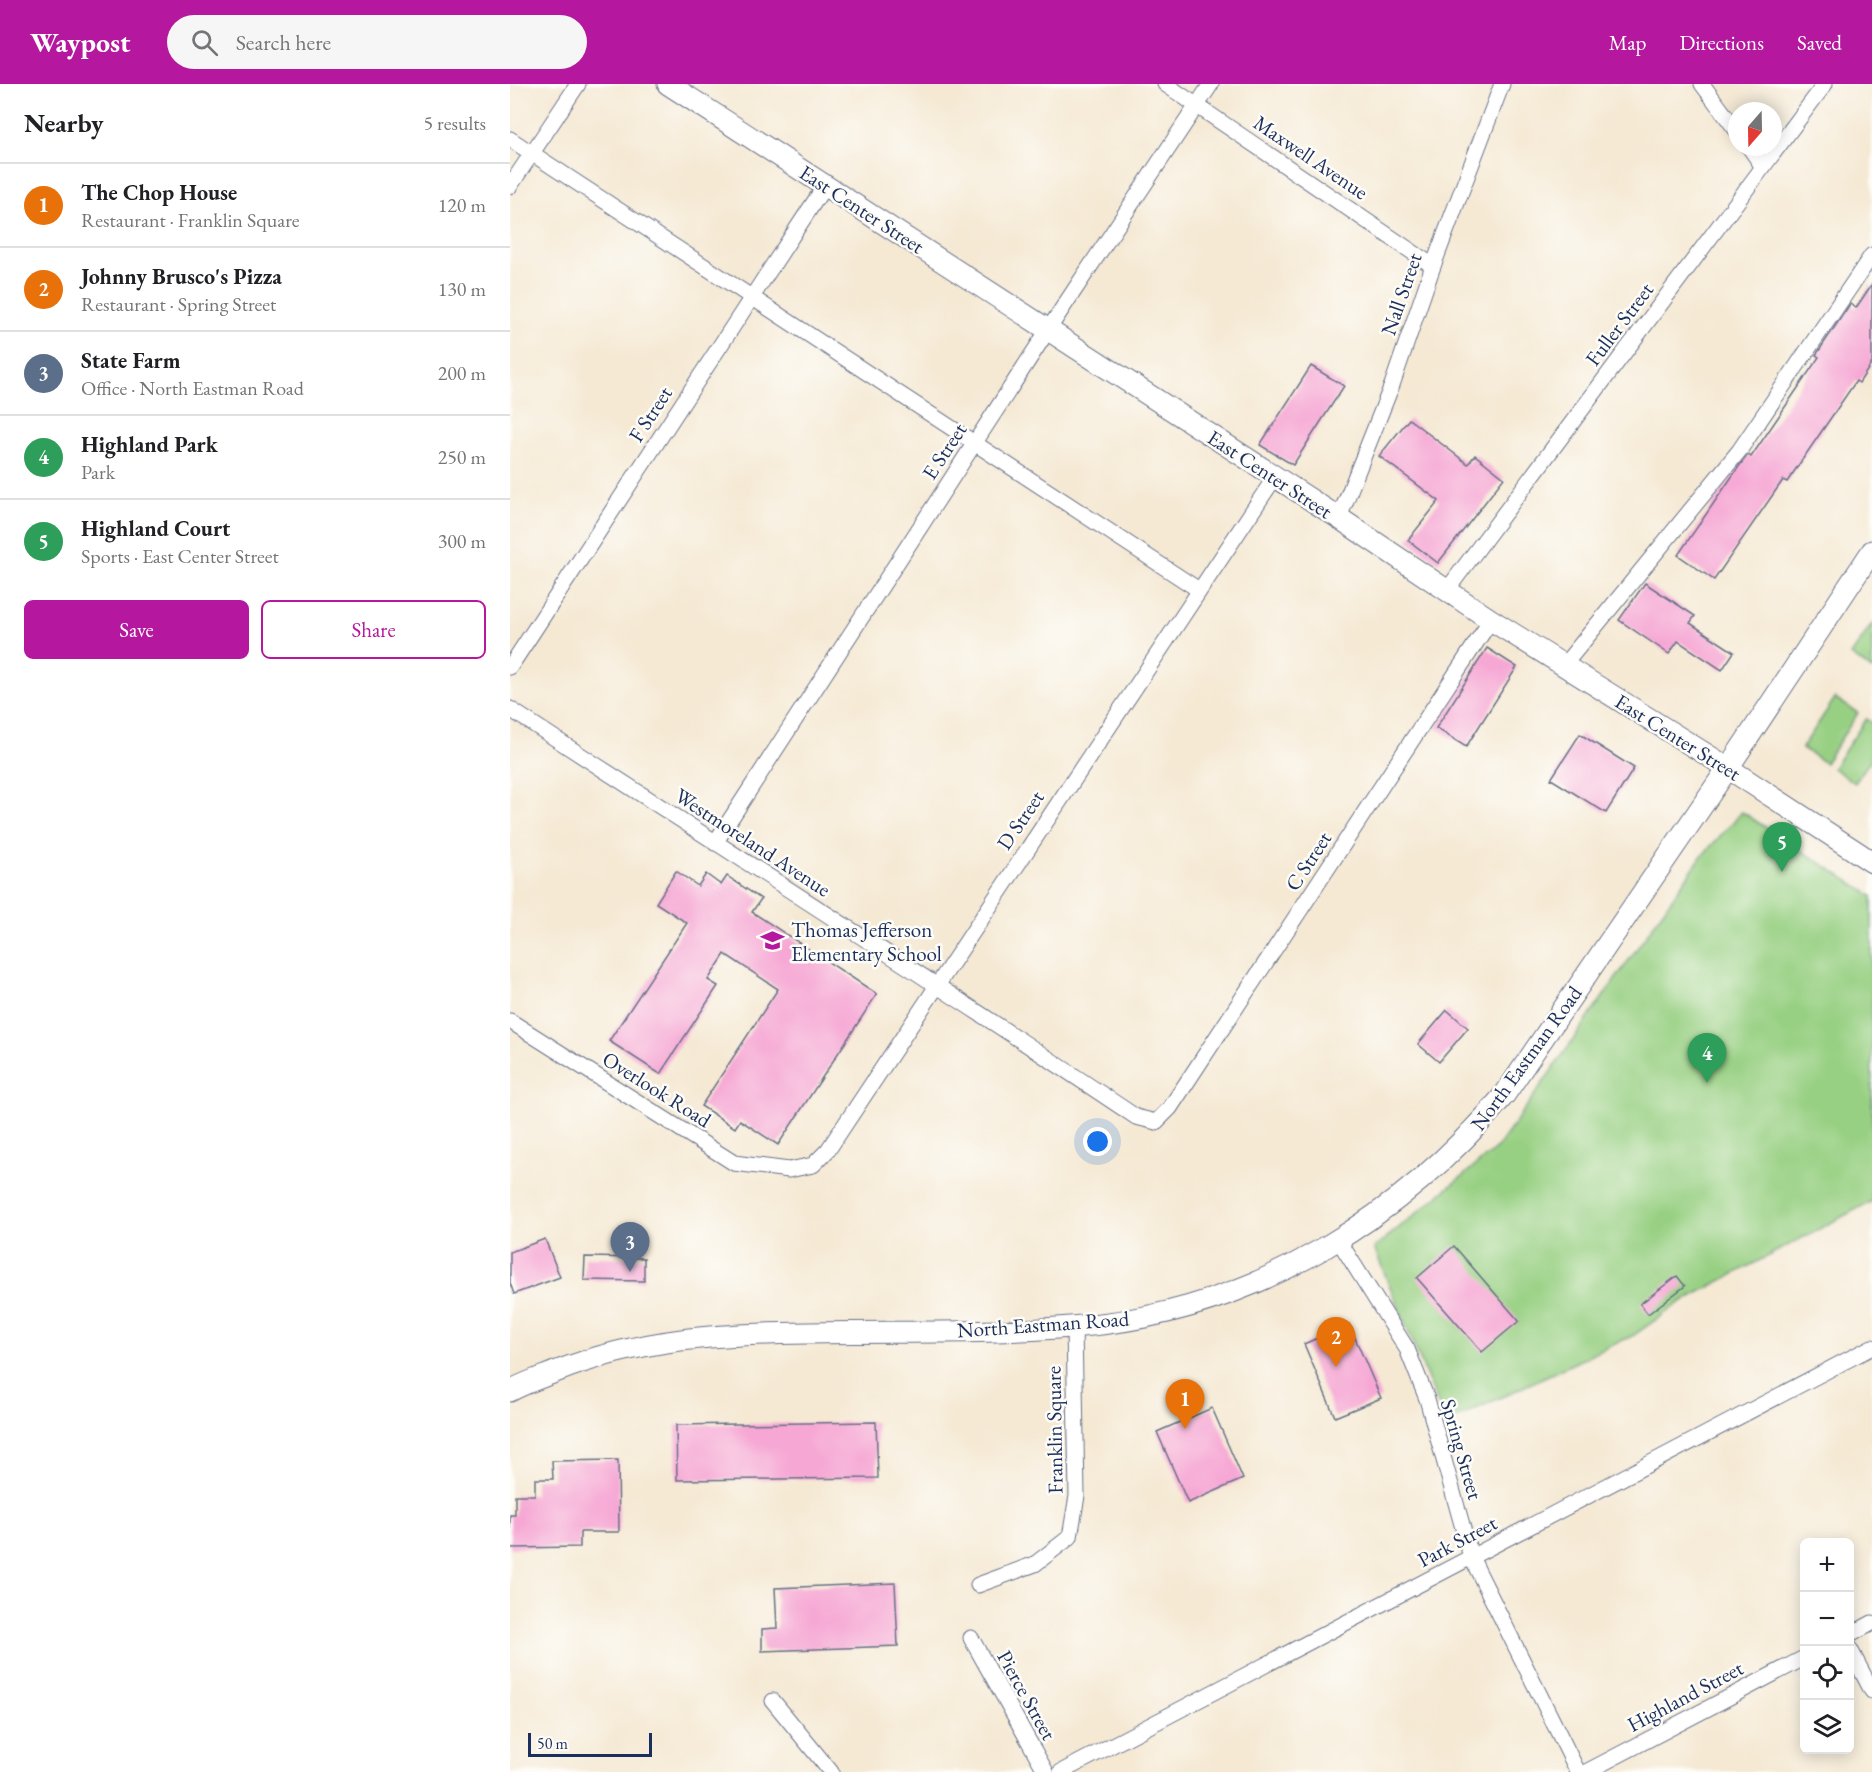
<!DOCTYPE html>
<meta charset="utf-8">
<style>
:root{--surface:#fff;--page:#f6f6f6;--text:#202124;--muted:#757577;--line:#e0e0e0;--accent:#b5179e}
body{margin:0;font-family:"EB Garamond",serif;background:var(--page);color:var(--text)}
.controls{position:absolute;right:18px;bottom:18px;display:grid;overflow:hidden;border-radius:9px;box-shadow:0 3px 15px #0003}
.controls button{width:54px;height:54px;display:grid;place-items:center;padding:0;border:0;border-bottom:2px solid var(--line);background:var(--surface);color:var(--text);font:30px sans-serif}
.compass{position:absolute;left:1218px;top:18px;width:54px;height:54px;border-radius:50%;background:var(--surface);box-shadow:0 3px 15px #0003;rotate:200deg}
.scale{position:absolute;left:18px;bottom:15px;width:124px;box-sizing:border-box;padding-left:6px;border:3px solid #1b2f5e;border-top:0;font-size:16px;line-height:21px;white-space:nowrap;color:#1b2f5e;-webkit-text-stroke:4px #fdfcf7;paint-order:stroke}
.you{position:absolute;left:588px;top:1058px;width:21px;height:21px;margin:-15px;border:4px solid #fff;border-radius:50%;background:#1a73e8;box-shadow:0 0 0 9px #1a73e833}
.badge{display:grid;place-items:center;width:39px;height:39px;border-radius:50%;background:var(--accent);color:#fff;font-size:20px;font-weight:700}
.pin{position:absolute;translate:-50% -50px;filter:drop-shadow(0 2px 3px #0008)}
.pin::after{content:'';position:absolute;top:32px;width:21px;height:18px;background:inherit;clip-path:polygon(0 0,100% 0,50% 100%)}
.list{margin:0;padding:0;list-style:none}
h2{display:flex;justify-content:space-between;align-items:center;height:78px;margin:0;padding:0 24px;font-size:26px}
h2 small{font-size:20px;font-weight:400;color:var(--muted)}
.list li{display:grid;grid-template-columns:39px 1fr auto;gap:18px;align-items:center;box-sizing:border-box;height:84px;padding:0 24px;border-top:2px solid var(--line)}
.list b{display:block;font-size:22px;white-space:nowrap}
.list p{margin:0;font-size:20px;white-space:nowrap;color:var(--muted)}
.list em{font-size:20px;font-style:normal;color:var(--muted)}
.actions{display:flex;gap:12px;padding:18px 24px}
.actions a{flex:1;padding:14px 0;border:2px solid var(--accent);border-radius:9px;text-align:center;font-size:21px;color:var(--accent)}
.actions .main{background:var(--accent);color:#fff}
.icon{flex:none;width:33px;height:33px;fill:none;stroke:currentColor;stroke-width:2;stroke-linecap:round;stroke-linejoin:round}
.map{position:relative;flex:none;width:1362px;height:1688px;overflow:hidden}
header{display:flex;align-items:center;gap:36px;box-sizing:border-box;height:84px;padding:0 30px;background:var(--accent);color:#fff}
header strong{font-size:28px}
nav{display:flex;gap:33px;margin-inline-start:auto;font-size:21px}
.search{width:420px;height:54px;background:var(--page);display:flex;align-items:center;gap:15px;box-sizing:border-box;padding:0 21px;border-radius:33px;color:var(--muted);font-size:22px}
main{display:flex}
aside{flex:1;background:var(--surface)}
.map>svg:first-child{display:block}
</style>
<header>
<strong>Waypost</strong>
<div class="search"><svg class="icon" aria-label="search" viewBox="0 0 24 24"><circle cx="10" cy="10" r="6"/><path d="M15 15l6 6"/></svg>Search here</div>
<nav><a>Map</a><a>Directions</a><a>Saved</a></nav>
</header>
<main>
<aside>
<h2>Nearby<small>5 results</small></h2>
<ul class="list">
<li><span class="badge" style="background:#e8710a">1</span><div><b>The Chop House</b><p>Restaurant · Franklin Square</p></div><em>120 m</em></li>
<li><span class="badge" style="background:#e8710a">2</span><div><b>Johnny Brusco's Pizza</b><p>Restaurant · Spring Street</p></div><em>130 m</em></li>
<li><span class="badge" style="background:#5c6f8a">3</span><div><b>State Farm</b><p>Office · North Eastman Road</p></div><em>200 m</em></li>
<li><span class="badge" style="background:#2e9e5b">4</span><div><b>Highland Park</b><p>Park</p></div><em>250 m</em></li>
<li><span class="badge" style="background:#2e9e5b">5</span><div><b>Highland Court</b><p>Sports · East Center Street</p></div><em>300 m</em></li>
</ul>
<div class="actions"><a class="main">Save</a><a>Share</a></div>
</aside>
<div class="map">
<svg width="1362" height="1688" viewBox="0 0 1362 1688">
<rect width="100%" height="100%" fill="#fdfcf7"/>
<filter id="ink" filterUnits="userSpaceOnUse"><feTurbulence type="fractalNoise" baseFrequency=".0167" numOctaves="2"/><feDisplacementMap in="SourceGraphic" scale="12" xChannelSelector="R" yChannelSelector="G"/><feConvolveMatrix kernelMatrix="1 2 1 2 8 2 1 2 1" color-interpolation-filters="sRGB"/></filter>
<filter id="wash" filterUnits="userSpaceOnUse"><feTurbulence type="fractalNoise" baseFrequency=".008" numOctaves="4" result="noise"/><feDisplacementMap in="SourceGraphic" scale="24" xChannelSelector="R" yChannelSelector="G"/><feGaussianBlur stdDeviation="1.35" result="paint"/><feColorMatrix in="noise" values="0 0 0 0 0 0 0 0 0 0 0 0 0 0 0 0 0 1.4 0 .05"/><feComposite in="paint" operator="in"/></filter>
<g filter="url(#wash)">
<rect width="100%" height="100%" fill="#f5e9d4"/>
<g fill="#98d083" stroke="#5a8070" stroke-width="1.5">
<polygon points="1362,540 1362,586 1341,571"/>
<polygon points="1325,614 1348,629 1315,679 1292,664"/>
<polygon points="1356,635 1362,639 1362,674 1345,699 1323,684"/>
<polygon points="1232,728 1362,812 1362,1117 1171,1218 1124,1251 936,1339 864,1164 988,1063 1191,773"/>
</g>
<g id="blocks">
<g fill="#f6a7d4">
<polygon points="1362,200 1362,279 1349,299 1346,297 1277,398 1273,396 1204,496 1168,471 1230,381 1238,371 1241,373 1309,273 1306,271 1340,220 1346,224"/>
<polygon points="801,282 834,302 783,381 750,361"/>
<polygon points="899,335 958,380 965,371 994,394 928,479 898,456 929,417 869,372"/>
<polygon points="1135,499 1185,532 1180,539 1224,568 1212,586 1168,557 1159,570 1109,536"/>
<polygon points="977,564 1007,583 956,663 926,644"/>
<polygon points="1070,650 1124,684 1096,729 1041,695"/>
<polygon points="166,787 188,802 196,790 211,801 217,792 251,815 242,828 367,910 268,1061 230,1036 225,1044 191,1022 268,905 215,870 198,896 208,902 150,990 99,957 177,839 146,819"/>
<polygon points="937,926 958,944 929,978 908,960"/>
<polygon points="35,1155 50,1193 4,1210 0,1199 0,1168"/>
<polygon points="944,1162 1009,1237 972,1268 907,1194"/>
<polygon points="75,1173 134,1174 134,1197 74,1196"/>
<polygon points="1167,1192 1175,1202 1138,1230 1130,1220"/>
<polygon points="839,1240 871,1314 825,1333 794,1260"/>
<polygon points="702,1324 733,1395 678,1419 647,1348"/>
<polygon points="366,1338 368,1394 167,1396 166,1341"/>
<polygon points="108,1376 109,1448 70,1448 70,1463 0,1464 0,1431 5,1431 5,1411 25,1411 25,1395 43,1395 42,1377"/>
<polygon points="385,1499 388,1562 252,1567 252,1545 267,1544 265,1504"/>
</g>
</g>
</g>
<g filter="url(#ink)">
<use href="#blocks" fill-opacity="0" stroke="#677087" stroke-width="1.5"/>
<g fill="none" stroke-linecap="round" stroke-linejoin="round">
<defs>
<g id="street">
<polyline points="655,0 923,182"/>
<polyline points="1192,0 1227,47"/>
<polyline points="0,55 689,506"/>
<polyline points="1239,63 1253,83"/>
<polyline points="0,102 68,0"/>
<polyline points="829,434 882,301 923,182 992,0"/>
<polyline points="937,506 1315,0"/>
<polyline points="1054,581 1229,367 1362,171"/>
<polyline points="0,583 316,100"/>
<path d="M0,625C208,761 419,894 626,1033L646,1038L660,1024L981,536"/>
<polyline points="205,759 538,246 701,0"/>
<polyline points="0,937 224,1079 279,1086 303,1081 318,1066 765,393"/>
<polyline points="829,1157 897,1265 917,1315 961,1473 1068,1688"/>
<polyline points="468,1501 525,1480 560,1453 567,1412 564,1242"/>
<polyline points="1340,1551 1362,1539"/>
<polyline points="461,1554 536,1688"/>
<polyline points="1340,1565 1362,1607"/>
<polyline points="263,1617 321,1688"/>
<polyline points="551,1688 1362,1263"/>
<polyline points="1076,1688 1294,1574"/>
</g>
<g id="secondary">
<polyline points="158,0 829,434 981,536 1218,684 1362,778"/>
<path d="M0,1307C14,1299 30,1294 45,1288C131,1254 208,1250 299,1249C396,1247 495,1251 591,1240C751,1221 893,1132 995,1010L1218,684L1362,467"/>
</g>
</defs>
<use href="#street" stroke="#677087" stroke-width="17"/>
<use href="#secondary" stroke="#677087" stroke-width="23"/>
<use href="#street" stroke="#fff" stroke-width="15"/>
<use href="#secondary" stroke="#fff" stroke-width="21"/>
</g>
</g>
<defs>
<symbol id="school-bare" viewBox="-9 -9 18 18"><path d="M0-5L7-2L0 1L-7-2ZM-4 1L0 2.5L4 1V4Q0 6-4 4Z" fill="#b5179e" stroke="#fdfcf7" stroke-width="2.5" paint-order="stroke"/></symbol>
</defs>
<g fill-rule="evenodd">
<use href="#school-bare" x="246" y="840" width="33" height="33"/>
</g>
<g text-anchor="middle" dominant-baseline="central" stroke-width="5" stroke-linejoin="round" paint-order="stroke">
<g font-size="21" fill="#1b2f5e" stroke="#fdfcf7">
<text transform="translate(801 73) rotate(34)">Maxwell Avenue</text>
<text transform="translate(352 125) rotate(33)">East Center Street</text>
<text transform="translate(891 210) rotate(-71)">Nall Street</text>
<text transform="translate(1109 240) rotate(-53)">Fuller Street</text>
<text transform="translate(140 330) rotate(-57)">F Street</text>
<text transform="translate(434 367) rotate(-57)">E Street</text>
<text transform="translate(760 390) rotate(33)">East Center Street</text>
<text transform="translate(1168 653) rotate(32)">East Center Street</text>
<text transform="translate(510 736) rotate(-56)">D Street</text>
<text transform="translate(243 758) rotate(33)">Westmoreland Avenue</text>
<text transform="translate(798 777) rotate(-57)">C Street</text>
<text transform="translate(1016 974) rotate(-54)">North Eastman Road</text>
<text transform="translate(147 1005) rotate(32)">Overlook Road</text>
<text transform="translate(533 1240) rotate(-4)">North Eastman Road</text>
<text transform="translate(544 1346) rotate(-91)">Franklin Square</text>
<text transform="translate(952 1365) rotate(74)">Spring Street</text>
<text transform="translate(947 1457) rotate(-28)">Park Street</text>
<text transform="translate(517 1611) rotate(61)">Pierce Street</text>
<text transform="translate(1175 1612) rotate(-28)">Highland Street</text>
</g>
<g font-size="21" fill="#1b2f5e" stroke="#fdfcf7" text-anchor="start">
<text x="281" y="845">Thomas Jefferson<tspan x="281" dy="24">Elementary School</tspan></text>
</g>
</g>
</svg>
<div class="controls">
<button>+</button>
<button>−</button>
<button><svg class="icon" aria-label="locate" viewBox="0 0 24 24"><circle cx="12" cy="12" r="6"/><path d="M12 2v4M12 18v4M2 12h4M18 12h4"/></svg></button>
<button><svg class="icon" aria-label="layers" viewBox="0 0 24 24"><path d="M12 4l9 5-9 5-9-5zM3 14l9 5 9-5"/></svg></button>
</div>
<svg class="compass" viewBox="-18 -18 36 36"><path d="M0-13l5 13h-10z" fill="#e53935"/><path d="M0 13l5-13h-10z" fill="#757577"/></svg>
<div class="scale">50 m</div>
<div class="you"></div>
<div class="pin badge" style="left:675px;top:1345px;background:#e8710a">1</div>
<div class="pin badge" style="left:826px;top:1283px;background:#e8710a">2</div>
<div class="pin badge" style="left:120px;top:1188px;background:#5c6f8a">3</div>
<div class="pin badge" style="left:1197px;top:999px;background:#2e9e5b">4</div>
<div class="pin badge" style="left:1272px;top:788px;background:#2e9e5b">5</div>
</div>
</main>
